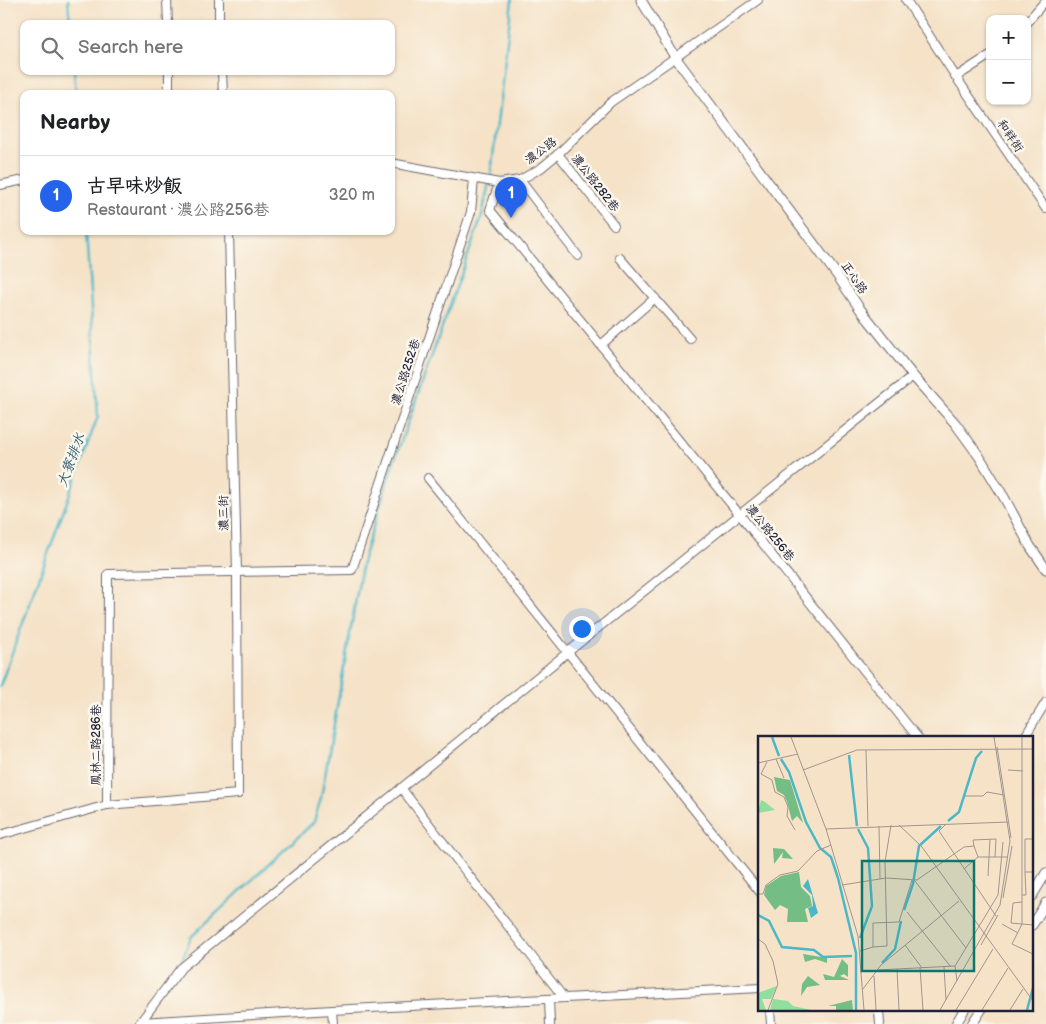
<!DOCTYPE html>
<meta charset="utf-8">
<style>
:root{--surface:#fff;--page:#f6f6f6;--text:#202124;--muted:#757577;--line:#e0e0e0;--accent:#2563eb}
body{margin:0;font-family:"Balsamiq Sans","LXGW WenKai TC",sans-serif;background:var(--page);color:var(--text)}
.controls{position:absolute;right:15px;top:15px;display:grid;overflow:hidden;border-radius:10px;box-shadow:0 1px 4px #0004}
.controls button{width:45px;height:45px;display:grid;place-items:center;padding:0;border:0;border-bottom:1px solid var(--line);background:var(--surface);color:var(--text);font:25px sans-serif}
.you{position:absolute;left:581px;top:628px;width:18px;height:18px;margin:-12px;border:4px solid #fff;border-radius:50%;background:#1a73e8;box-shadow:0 0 0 8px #1a73e833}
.badge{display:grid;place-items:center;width:32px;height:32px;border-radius:50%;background:var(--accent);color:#fff;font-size:16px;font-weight:700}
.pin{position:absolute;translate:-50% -41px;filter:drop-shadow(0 1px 2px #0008)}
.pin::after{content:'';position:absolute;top:26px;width:18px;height:15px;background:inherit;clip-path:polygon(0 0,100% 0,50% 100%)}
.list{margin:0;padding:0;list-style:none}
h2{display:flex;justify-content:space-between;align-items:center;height:65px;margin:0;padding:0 20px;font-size:21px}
h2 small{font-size:16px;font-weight:400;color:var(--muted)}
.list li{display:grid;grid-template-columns:32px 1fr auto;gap:15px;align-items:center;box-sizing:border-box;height:80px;padding:0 20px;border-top:1px solid var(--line)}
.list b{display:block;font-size:19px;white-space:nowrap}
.list p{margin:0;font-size:16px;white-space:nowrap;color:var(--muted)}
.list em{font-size:16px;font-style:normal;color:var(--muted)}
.icon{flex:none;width:28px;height:28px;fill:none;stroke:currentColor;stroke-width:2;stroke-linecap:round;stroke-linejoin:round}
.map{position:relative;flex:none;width:1046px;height:1024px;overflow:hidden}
.search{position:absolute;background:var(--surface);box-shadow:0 1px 4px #0004;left:20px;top:20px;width:375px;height:55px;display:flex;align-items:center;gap:12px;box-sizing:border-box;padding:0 18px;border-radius:10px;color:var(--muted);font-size:19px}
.panel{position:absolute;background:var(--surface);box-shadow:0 1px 4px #0004;left:20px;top:90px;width:375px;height:145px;border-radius:10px}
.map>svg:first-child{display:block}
</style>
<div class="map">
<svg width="1046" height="1024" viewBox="0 0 1046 1024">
<rect width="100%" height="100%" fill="#fbf7ec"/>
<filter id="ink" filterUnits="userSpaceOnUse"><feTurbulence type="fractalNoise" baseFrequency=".02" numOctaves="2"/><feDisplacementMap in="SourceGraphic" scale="10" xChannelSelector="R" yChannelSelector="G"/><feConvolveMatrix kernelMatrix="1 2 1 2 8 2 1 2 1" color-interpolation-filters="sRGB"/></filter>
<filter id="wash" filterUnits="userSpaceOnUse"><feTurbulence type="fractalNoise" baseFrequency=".0096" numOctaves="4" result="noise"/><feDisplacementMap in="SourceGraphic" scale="20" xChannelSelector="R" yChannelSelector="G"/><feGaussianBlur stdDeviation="1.12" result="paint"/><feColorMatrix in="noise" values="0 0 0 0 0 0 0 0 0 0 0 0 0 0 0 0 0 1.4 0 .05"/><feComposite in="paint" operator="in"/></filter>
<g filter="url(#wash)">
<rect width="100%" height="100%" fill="#f5e2c7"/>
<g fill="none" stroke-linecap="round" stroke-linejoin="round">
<g stroke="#4cb8c7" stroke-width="2.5">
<polyline points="68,0 70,24"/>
<polyline points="74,71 76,94"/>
<polyline points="0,686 98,416 86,231"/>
<polyline points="177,967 181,962 191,937 314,822 321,798 363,559 393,464 482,216 491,173 512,0"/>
</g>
</g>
</g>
<g filter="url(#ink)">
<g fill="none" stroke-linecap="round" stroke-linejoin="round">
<defs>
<g id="minor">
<polyline points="167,0 168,24"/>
<polyline points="219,0 219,24"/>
<polyline points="906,0 956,77 1046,209"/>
<polyline points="1027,22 1046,0"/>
<polyline points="169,71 169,94"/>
<polyline points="222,71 223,94"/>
<polyline points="956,77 990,55"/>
<polyline points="558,154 614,225"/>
<polyline points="391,163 499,183 520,180 541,168 558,154 611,102 758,0"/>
<polyline points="520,180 578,256"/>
<polyline points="499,183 490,210 740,515 918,738"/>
<polyline points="0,185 24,180"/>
<polyline points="620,258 690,339"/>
<polyline points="601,345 655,298"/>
<polyline points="428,478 760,892"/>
<polyline points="1024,738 1046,702"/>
<polyline points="401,788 564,998"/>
<polyline points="107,805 238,794 237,572 229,231"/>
<polyline points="0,835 107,805 108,574 352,570 471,212 474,179"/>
<polyline points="549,999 550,1024"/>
<polyline points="332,1010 333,1024"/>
<polyline points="770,1010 771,1024"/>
<polyline points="879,1010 880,1024"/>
<polyline points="141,1022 332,1010 760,988"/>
<polyline points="139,1024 181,968 568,652 913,376"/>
</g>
<g id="tertiary">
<polyline points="641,0 675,57 837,275 860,309 913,376 955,423 979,456 1005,499 1030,546 1046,569"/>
<polyline points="1032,896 1046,873"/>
<polyline points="1032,925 1046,903"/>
<polyline points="956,1024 964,1010"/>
<polyline points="972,1024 981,1010"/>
</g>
</defs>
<use href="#minor" stroke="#6c656c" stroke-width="10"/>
<use href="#tertiary" stroke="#6c656c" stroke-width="11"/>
<use href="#minor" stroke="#fff" stroke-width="8"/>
<use href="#tertiary" stroke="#fff" stroke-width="9"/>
</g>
</g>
<g text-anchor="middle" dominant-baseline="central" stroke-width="5" stroke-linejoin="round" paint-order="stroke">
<g font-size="12" fill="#22223b" stroke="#fbf7ec">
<text transform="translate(1010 136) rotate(56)">和祥街</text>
<text transform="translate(541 151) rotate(-37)">濃公路</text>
<text transform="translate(595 183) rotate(52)">濃公路282巷</text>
<text transform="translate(854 278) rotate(56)">正心路</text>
<text transform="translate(406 372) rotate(-72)">濃公路252巷</text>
<text transform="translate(224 513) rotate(-91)">濃三街</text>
<text transform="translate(770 533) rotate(51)">濃公路256巷</text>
<text transform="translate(96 745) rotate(-90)">鳳林二路286巷</text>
</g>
<g font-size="14" font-style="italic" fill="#335e73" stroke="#fbf7ec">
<text transform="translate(71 460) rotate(-70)">大寮排水</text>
</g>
</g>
<g transform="translate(758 736)">
<rect width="275" height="275" fill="#f5e2c7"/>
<path d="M3,64L7,66L17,74L0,77ZM19,250L13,263H4L8,274H0V257ZM15,263L30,265L35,270L53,274H12Z" fill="#90df9e"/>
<path d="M16,41L32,44L45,87L39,80L34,85L29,66L26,59L19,55ZM15,112L26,113L35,123L24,122L25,116L16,128ZM41,136L43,151L52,160L54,170L47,173L50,186H29L30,173L22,169L17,174L6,159L8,150L23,140ZM45,218L69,222V227L57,223L47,226ZM84,223L90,229V241L86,238L82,240L91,244H67L65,238L76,241ZM50,240L62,249L49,251L43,260L44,248ZM94,264L95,274H78V270H70Z" fill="#74be85"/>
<path d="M50,143L60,177L53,182L50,172L55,170L54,159L45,150Z" fill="#4cb8c7"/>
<path fill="none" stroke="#4cb8c7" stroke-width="2.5" d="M14,1L21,20M91,19L99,90M23,23L31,36L48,86L62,112L73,121L80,142L98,217V274M190,85L201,76L218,22L224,15M100,93L110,112L114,170L102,202M146,174L155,148L161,110L183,90M0,179L11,185L24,211L56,214L65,221L94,220M124,227L137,213L143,185M269,274L275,252"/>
<path fill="none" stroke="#a1958f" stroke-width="1" d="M33,1L68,93L100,200L106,274M264,1V188L254,208L275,218M239,11L253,102M108,14L110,90M18,23L26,42M9,26L3,38L14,44L17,56L26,61L30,71L29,80L37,94M0,27L40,18M45,34L99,14L275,13M250,34L265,35M207,60H225L229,56L246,59M188,88L181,95L238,180M141,89L164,111L275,265M121,90L122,143M68,93L250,86M216,110L215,104L238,103L237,121M206,133L220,121M267,136V103H275M230,140L232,103M157,145L208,212M84,149L128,142L159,144L206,111L216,110L220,121H250M0,158H5L8,149L22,139L40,135L59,115L73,109M264,159H268L267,136H275M245,162L254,110M264,166L255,167L253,187L275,189M149,176L193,231M244,188L260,197M0,203L7,208L15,225L20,248L10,274M147,209L164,232M223,209L240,179M115,211L129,210L127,126L133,89M102,215L115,211V187L141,186L154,144M186,231L188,264M162,232L165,274M139,233L141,274M119,234L197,230M116,240L118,274M199,245L197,230L240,159L245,106M105,253L123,229L201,165M182,274L242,169L252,105L236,1M198,274L235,213M224,274L250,232M252,274L265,253"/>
<path fill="#0f766e" fill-opacity="0.15" stroke="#0f766e" stroke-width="2.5" d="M104,125H216V235H104Z"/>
<rect width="275" height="275" fill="none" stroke="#22223b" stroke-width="2.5"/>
</g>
</svg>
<div class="controls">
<button>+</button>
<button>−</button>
</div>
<div class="you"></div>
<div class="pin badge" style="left:511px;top:218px">1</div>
<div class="search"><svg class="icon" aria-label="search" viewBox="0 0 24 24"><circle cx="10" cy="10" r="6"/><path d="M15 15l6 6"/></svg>Search here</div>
<section class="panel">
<h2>Nearby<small></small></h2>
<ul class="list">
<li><span class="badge">1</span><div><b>古早味炒飯</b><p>Restaurant · 濃公路256巷</p></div><em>320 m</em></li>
</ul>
</section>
</div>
